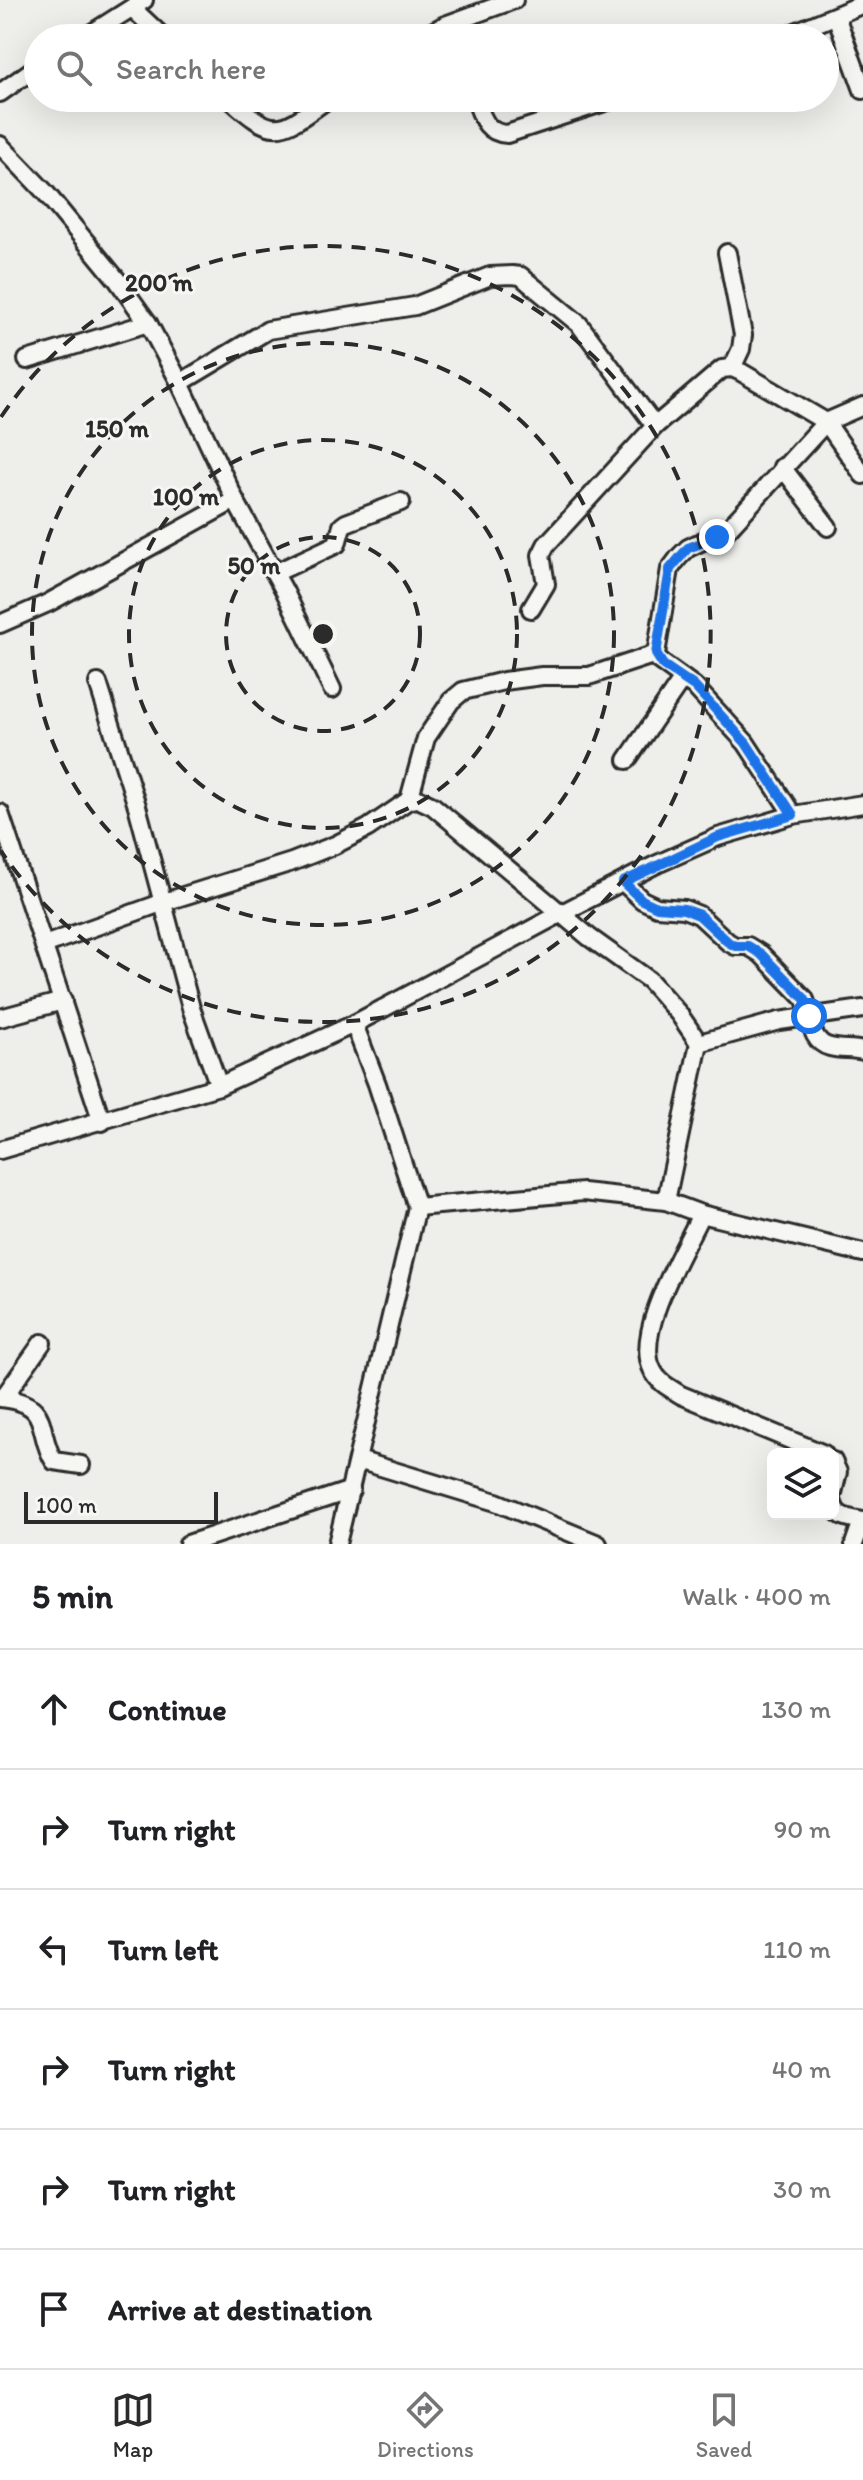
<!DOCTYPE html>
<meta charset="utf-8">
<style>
:root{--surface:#fff;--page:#f2f2f2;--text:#202124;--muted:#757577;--line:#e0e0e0;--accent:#2b2b2b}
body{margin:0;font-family:Itim,sans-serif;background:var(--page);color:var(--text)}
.controls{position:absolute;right:24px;bottom:24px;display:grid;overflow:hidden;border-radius:12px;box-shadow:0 8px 32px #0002}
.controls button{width:72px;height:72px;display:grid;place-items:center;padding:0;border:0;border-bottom:2px solid var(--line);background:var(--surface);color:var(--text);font:40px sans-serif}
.scale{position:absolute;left:24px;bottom:20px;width:194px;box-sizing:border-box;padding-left:8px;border:4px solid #2b2b2b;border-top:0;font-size:22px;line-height:28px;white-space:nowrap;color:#2b2b2b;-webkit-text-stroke:6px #f6f6f2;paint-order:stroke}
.stop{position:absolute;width:24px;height:24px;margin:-18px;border:6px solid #1a73e8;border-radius:50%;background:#fff}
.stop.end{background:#1a73e8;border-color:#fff;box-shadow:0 2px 8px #0008}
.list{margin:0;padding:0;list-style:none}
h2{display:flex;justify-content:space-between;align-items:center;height:104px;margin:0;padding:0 32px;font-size:34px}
h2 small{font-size:26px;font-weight:400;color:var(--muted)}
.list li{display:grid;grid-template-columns:52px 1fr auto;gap:24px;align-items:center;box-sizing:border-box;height:120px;padding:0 32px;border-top:2px solid var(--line)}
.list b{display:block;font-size:30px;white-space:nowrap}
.list em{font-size:26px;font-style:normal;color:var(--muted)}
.icon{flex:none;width:44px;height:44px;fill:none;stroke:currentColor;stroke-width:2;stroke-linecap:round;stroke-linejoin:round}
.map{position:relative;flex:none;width:863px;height:1544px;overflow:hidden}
.search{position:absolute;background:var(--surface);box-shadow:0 8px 32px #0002;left:24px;right:24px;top:24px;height:88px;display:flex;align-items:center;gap:20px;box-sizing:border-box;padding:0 28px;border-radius:44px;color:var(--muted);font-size:30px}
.sheet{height:824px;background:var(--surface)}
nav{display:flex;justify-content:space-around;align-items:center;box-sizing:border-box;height:112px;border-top:2px solid var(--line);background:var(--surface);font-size:22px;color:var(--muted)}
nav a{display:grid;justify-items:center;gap:4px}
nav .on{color:var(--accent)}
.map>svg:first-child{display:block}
</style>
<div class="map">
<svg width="863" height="1544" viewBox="0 0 863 1544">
<rect width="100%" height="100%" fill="#eeeeea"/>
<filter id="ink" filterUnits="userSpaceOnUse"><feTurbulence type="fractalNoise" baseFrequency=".0125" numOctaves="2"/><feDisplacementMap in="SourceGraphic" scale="16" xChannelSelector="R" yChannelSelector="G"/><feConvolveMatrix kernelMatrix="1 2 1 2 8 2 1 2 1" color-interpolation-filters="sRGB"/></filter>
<g filter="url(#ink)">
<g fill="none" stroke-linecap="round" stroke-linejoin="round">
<defs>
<g id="minor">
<polyline points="132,8 164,38"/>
<polyline points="836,16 863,90"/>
<polyline points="84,38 144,0"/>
<polyline points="421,38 445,25 514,0"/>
<polyline points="781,38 863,4"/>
<polyline points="0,93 38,66"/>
<path d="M229,98C276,141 280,133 329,98"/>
<path d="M475,98C482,116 485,133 507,134L617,98"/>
<polyline points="0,145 45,192 118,281 148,323 180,383 235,500 285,592 332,689"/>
<polyline points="727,253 743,335 741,349 732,368"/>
<polyline points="27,360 148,323"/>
<polyline points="180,383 268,330 415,306 490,276 512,275 521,276 529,283 579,324 655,426"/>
<polyline points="782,467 828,527"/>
<polyline points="275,573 337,544 342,526 346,523 401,502"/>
<polyline points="531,609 546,584 541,555 546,545 655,426 722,369 732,368 741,372 826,422 863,475"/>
<polyline points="0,624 48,603 235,500"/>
<polyline points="98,683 137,806 191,1008 219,1086"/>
<polyline points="627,760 683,678"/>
<polyline points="409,800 418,799 433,806 589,937 649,980 679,1014 699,1043"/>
<polyline points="0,813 102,1122"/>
<polyline points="793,815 746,743 694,686 658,660 656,654 670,569 679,557 688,548 728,529 826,422 863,406"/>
<path d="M623,882L642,900L657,907L684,909L699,915L728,942L735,946H748L761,954L804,998C813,1014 807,1041 830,1047C841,1050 852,1048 863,1051"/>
<polyline points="44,945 164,902 292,862 335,845 368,828 409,800 426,738 451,701 463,691 504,681 542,676 589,676 656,654"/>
<polyline points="0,1018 63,1001"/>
<polyline points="0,1150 219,1086 354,1024 560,914 655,865 718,837 793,815 863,804"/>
<polyline points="666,1201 699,1043 779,1021 863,1009"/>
<polyline points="417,1207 583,1192 666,1201 701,1214 863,1253"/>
<path d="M701,1214C685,1249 632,1334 653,1371C659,1383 670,1388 681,1395L824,1454"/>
<path d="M0,1398C54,1403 35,1431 54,1461L81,1465"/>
<polyline points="3,1398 42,1343"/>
<polyline points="358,1460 496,1502 598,1544"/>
<polyline points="833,1461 838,1472 833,1493"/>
<path d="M833,1503C836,1518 850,1518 863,1521"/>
<polyline points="188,1544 351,1490"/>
<polyline points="337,1544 417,1207 377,1084 354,1024"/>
<polyline points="854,1544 862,1521"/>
</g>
</defs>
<use href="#minor" stroke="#2b2b2b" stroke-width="22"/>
<use href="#minor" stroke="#f6f6f2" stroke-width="16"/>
</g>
</g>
<g fill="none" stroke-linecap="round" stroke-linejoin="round" filter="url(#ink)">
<polyline stroke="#1a73e8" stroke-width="10" points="717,537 688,548 670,569 656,654 663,665 694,686 746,743 793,815 718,837 623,882 642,900 657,907 684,909 699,915 728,942 735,946 748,946 761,954 804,998 808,1005 809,1016"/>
</g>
<g fill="none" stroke="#2b2b2b" stroke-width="4" stroke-dasharray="14 10">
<circle cx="323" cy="634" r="97"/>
<circle cx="323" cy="634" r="194"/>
<circle cx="323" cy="634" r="291"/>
<path d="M1 417A388 388 0 1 1 1 851"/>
</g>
<circle cx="323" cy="634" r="12" fill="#2b2b2b" stroke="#f6f6f2" stroke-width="4"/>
<g font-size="24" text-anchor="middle" font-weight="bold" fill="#2b2b2b" stroke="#f6f6f2" stroke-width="6" stroke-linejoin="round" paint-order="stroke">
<text x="159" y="291">200 m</text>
<text x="117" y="437">150 m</text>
<text x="186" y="505">100 m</text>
<text x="254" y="574">50 m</text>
</g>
</svg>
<div class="controls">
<button><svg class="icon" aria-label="layers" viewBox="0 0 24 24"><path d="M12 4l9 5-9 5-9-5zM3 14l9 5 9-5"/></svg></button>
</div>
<div class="scale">100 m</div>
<div class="stop" style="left:809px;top:1016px"></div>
<div class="stop end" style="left:717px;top:537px"></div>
<div class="search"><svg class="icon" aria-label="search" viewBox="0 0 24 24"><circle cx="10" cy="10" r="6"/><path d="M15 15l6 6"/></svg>Search here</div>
</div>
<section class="sheet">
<h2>5 min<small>Walk · 400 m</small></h2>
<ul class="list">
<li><svg class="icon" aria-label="ahead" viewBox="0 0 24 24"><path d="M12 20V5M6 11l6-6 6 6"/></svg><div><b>Continue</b></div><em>130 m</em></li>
<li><svg class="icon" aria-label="right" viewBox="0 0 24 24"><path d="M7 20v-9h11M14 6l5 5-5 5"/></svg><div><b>Turn right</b></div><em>90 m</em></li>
<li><svg class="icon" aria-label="left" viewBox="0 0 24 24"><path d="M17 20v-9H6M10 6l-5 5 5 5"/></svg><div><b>Turn left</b></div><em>110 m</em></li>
<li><svg class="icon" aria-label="right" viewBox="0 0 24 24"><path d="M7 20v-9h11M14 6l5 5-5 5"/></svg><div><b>Turn right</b></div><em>40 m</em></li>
<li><svg class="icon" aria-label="right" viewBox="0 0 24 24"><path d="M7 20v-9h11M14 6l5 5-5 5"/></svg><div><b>Turn right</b></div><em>30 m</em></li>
<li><svg class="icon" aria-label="arrive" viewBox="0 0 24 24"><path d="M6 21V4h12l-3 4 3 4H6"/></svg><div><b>Arrive at destination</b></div></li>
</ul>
</section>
<nav>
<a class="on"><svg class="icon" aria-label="map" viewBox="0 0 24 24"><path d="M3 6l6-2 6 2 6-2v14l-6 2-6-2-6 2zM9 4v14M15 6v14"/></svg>Map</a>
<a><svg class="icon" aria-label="directions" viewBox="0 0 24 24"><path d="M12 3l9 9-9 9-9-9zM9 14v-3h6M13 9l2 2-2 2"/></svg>Directions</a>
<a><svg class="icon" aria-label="saved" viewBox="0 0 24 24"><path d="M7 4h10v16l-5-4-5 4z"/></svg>Saved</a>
</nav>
